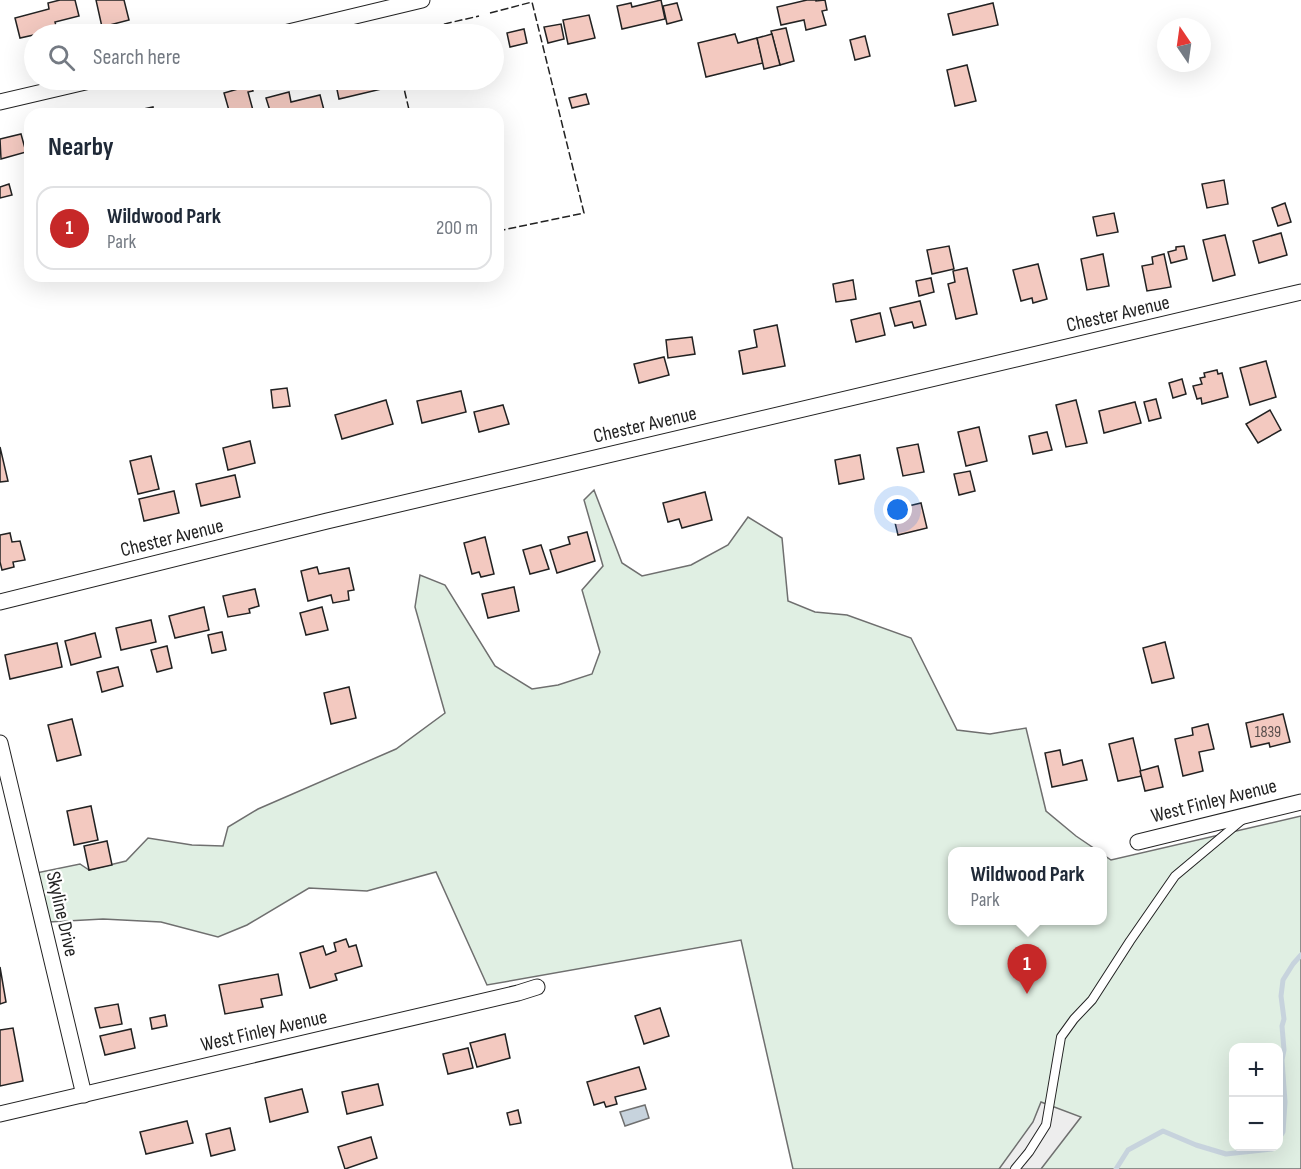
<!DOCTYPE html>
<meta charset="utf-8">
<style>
:root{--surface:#fff;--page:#f6f6f7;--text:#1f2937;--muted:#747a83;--line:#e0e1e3;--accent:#c62828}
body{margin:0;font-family:"Sofia Sans Condensed",sans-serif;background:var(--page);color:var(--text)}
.controls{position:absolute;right:18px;bottom:18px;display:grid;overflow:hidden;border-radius:12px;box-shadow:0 6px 24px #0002}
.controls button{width:54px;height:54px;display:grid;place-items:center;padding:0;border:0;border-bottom:2px solid var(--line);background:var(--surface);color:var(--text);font:30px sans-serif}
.compass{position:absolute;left:1157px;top:18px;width:54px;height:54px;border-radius:50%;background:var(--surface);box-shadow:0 6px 24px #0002;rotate:347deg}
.you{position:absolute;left:898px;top:510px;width:21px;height:21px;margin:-15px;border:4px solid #fff;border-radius:50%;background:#1a73e8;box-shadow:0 0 0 9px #1a73e833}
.badge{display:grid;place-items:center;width:39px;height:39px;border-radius:50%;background:var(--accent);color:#fff;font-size:20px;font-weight:700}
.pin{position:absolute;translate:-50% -50px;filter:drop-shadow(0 2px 3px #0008)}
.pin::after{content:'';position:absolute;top:32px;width:21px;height:18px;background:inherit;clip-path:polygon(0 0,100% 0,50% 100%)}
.popup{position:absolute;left:948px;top:847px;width:159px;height:78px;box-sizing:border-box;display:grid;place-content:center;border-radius:12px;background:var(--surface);filter:drop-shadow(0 2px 4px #0005);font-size:20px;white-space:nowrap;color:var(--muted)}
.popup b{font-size:22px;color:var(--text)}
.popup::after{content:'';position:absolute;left:50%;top:100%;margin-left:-12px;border:12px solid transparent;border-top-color:var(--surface)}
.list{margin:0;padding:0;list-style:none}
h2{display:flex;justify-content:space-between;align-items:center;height:78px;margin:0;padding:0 24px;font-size:26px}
h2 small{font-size:20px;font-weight:400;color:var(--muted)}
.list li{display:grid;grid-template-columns:39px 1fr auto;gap:18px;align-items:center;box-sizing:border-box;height:84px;margin:0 12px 12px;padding:0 12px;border:2px solid var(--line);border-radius:18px}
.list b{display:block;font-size:22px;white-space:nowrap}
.list p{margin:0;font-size:20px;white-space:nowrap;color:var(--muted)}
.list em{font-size:20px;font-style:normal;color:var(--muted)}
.icon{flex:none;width:33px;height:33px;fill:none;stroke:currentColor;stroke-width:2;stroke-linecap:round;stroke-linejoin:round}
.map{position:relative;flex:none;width:1301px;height:1169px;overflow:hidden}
.search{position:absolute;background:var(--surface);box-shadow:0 6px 24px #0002;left:24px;top:24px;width:480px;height:66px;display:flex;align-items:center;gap:15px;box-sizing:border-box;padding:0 21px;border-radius:33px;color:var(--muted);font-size:22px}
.panel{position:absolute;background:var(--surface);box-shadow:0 6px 24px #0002;left:24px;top:108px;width:480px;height:174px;border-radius:18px}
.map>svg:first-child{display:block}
</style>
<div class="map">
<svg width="1301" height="1169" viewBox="0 0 1301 1169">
<rect width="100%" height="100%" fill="#fff"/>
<path fill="#e0efe3" stroke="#6f6f6f" stroke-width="1.5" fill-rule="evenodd" d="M594,490L622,563L642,576L691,565L728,545L748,517L782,538L788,601L815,612L847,615L911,638L957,730L990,734L1026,728L1046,811L1076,836L1098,851L952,852V920H1102V854L1111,860L1301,816V1169H793L741,940L487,985L436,872L367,891L309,888L247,925L218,937L161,922L103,919L49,922L36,873L80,864L89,870L126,861L148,838L192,845L223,846L228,827L258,809L396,749L445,713L415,607L420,575L445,585L495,666L532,689L558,685L592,674L600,652L582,590L603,566L584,500ZM1234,1048H1278V1146H1234Z"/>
<polygon fill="#ededed" stroke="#6f6f6f" stroke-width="1.5" points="1041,1102 1081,1117 1041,1169 999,1169 1033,1122"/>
<polygon fill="#c7d3dd" stroke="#6f6f6f" stroke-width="1.5" points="645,1105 649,1118 625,1126 620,1112"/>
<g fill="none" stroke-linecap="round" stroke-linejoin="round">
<g stroke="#c7d3dd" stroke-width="5">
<polyline points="1278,1140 1283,1132 1285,1102 1282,1060 1284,1050 1282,1026 1284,1019 1281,996 1283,980 1293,964 1301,955"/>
<polyline points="1116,1169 1128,1150 1163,1131 1196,1145 1226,1154 1272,1149 1274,1146"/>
</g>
</g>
<g fill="#f3c9c0" stroke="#222" stroke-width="1.5">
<polygon points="60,0 75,0 79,16 55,22 58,34 38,34 20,38 15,18 49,9 48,3"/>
<polygon points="96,0 124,0 129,20 102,27"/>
<polygon points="661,0 665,19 622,29 617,6 631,3 632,7"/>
<polygon points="807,0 816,0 816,1 825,0 827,10 822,11 826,25 806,30 804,20 781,25 777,7"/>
<polygon points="677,3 682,20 667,24 663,6"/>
<polygon points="993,3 998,25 953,35 948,14"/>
<polygon points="589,15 595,38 568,44 563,20"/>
<polygon points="561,24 564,39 548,43 544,27"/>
<polygon points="786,28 794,61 780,65 771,31"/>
<polygon points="524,29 527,43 510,47 507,33"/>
<polygon points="735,34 738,43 757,38 763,63 706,77 698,43"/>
<polygon points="772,34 780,65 764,69 757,38"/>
<polygon points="865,36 870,56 855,60 850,40"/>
<polygon points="967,65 976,101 955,106 947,70"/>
<polygon points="335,80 389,80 390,87 339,99"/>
<polygon points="250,81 253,91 248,92 254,114 230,114 224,93 238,89 237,84"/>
<polygon points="289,92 291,102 320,95 325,114 271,114 266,98"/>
<polygon points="586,94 589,104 572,108 569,98"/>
<polygon points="153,107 154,114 121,114"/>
<polygon points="21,134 26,152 1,159 0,139"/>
<polygon points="1224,180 1228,204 1207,208 1202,184"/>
<polygon points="9,184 12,195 0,198 0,187"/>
<polygon points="1285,203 1291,222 1278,226 1272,208"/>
<polygon points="1114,213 1118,232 1097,236 1093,217"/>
<polygon points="1281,233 1287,255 1259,263 1253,241"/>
<polygon points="1225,235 1235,275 1213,281 1203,240"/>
<polygon points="949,246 954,269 932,274 927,250"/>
<polygon points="1184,246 1187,259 1171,263 1168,252 1176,250 1176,247"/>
<polygon points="1103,254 1109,286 1087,290 1081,259"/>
<polygon points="1164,254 1171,287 1147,291 1142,266 1153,264 1152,257"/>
<polygon points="1038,264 1047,299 1033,303 1032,298 1021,301 1013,270"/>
<polygon points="967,268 977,314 956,319 948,284 955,282 953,271"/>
<polygon points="931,278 934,292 919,296 916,281"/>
<polygon points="853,280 856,299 836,302 833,284"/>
<polygon points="920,301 926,325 914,328 912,322 895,326 890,308"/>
<polygon points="880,313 885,335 856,342 851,320"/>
<polygon points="777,325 785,366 743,374 739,351 757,347 754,330"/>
<polygon points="692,337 695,354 668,358 666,340"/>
<polygon points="664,357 669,375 639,383 634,364"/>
<polygon points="1266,361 1276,397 1250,405 1240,368"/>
<polygon points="1217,370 1218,374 1222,373 1228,397 1202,404 1201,398 1197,399 1193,386 1202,384 1200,378 1205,377 1204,373"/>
<polygon points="1182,379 1186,394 1173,398 1169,383"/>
<polygon points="287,388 290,406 273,408 271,390"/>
<polygon points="461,391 466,412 422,423 417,401"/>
<polygon points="1156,399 1161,418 1149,421 1144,402"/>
<polygon points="386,400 393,424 342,439 335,415"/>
<polygon points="1076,400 1087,443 1066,447 1056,405"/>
<polygon points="1135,402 1141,423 1104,433 1099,411"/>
<polygon points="503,405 509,424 479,432 474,412"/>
<polygon points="1270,410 1281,430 1258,443 1246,424"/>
<polygon points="979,427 987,461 966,466 958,432"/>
<polygon points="1047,432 1052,450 1033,454 1029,436"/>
<polygon points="250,441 255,463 228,470 223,448"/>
<polygon points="918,444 924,472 903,476 897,448"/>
<polygon points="0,447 8,481 0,482"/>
<polygon points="860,455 864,479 839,484 835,460"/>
<polygon points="151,456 159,489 138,494 130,461"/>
<polygon points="970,471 975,491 959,495 954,474"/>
<polygon points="235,475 240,497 201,506 196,484"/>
<polygon points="174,491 179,513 144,521 139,499"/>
<polygon points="705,492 712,520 682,528 679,519 668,522 663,503"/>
<polygon points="921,503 927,528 898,535 892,510"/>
<polygon points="587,532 595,561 557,573 550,550 570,544 568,537"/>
<polygon points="10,533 12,542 20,541 25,560 13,562 14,567 2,570 0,562 0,535"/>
<polygon points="485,537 494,574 481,577 479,572 472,574 464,543"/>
<polygon points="541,545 549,569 530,574 523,550"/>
<polygon points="317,567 319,574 349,568 354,590 348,591 349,600 333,603 331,595 308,601 301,571"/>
<polygon points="514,587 519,611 488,618 482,594"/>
<polygon points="255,589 259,606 249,609 250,613 228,617 223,596"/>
<polygon points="204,607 209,630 175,638 169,616"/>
<polygon points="322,607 328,630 306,635 300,613"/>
<polygon points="151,620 156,642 121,650 116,628"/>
<polygon points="222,632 226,650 212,653 208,635"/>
<polygon points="95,633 101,657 71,665 65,641"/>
<polygon points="1165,642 1174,678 1152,683 1143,648"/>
<polygon points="57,643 62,667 10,679 5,655"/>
<polygon points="167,646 172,668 157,672 151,650"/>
<polygon points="118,667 123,686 102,692 97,672"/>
<polygon points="349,687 356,718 331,724 324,693"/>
<polygon points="1283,714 1290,742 1270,747 1269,743 1251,747 1246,723"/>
<polygon points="72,719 81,755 57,761 48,725"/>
<polygon points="1208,724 1214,749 1199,752 1203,771 1183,776 1175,739 1193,735 1192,728"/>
<polygon points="1133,738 1142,776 1118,781 1109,744"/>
<polygon points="1060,750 1063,765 1082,760 1087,780 1052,787 1045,753"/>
<polygon points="1158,766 1163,787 1145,791 1140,771"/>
<polygon points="91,806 98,840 74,845 67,811"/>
<polygon points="107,841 112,865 89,870 84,846"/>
<polygon points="346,939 349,947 356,945 362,966 335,974 337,980 310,988 300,953 323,946 326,955 336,951 334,943"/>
<polygon points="0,967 6,1002 0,1004"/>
<polygon points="278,974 282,995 261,999 263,1007 225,1014 219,985"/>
<polygon points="118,1004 122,1024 100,1028 95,1008"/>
<polygon points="660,1008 669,1036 644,1044 635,1016"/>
<polygon points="165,1015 167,1026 152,1029 150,1018"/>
<polygon points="13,1028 23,1081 0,1086 0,1030"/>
<polygon points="131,1029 135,1048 105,1055 100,1036"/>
<polygon points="505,1034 510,1058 477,1067 470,1043"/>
<polygon points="468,1048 473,1068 448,1074 443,1054"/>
<polygon points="639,1067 646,1089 615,1097 617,1104 606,1107 604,1102 594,1105 587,1082"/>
<polygon points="378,1084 383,1105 347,1114 342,1092"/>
<polygon points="302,1089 308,1112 270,1122 265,1098"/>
<polygon points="518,1110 521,1123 510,1125 507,1113"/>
<polygon points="187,1121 193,1143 146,1154 140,1132"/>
<polygon points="230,1128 235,1150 211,1156 206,1134"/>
<polygon points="371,1137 377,1158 345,1169 338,1147"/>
</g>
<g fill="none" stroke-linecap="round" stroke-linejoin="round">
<defs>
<polyline id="service" points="1015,1169 1029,1152 1046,1125 1061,1037 1074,1019 1092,1000 1130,941 1175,876 1242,820"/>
<g id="minor">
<polyline points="280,34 422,0"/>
<polyline points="0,102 94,80"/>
<polyline points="0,602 327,521 1301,292"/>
<polyline points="0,743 84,1095"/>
<polyline points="1138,842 1301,802"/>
<polyline points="0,1114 518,993 537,987"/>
</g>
</defs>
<use href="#service" stroke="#222" stroke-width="10"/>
<use href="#minor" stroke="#222" stroke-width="17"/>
<use href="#service" stroke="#fff" stroke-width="8"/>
<use href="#minor" stroke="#fff" stroke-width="15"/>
<g stroke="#222" stroke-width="1.5" stroke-dasharray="8 3" stroke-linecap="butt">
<polyline points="490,13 532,2 584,213 498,231"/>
<polyline points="401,34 479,16"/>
<polyline points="402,80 410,114"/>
</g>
</g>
<g text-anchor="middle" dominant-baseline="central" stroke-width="4.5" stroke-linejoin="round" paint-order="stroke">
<g font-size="16" fill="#564c4a">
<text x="1268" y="732">1839</text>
</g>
<g font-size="20" fill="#222" stroke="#fff">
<text transform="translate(1118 314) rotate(-13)">Chester Avenue</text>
<text transform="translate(645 425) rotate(-13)">Chester Avenue</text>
<text transform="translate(172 538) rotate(-14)">Chester Avenue</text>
<text transform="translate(1214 801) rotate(-14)">West Finley Avenue</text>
<text transform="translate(62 914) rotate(77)">Skyline Drive</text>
<text transform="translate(264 1031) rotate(-13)">West Finley Avenue</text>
</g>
</g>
</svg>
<div class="controls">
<button>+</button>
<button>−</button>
</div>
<svg class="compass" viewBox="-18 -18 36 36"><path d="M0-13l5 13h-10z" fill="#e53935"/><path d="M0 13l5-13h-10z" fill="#747a83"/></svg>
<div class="you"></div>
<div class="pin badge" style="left:1027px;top:994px">1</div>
<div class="popup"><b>Wildwood Park</b>Park</div>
<div class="search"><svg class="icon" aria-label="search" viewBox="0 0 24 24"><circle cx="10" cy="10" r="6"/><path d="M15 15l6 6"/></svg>Search here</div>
<section class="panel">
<h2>Nearby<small></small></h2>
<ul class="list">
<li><span class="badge">1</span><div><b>Wildwood Park</b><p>Park</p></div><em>200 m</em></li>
</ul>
</section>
</div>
